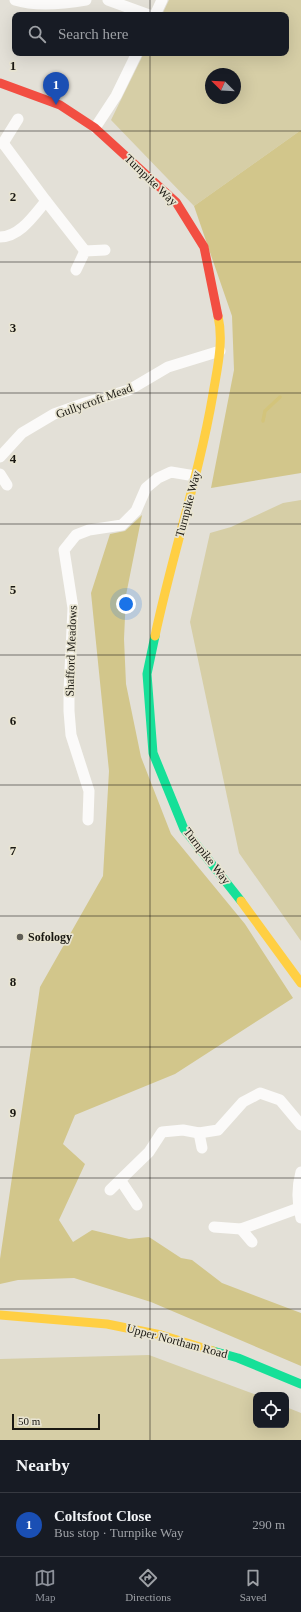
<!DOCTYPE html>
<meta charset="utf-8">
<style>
:root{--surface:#171b24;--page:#20242c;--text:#f1f3f6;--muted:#9ea1a6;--line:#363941;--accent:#8c9099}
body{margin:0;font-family:"Times New Roman",serif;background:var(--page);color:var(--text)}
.controls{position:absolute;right:12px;bottom:12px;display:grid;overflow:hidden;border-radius:8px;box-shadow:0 4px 16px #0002}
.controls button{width:36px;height:36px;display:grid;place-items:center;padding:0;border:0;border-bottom:1px solid var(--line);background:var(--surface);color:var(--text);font:20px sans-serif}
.compass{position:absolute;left:205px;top:68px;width:36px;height:36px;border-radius:50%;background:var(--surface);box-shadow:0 4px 16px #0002;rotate:294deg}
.scale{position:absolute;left:12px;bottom:10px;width:88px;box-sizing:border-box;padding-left:4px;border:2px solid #1a1812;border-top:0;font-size:11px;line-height:14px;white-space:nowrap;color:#1a1812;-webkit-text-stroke:3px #e8e4d2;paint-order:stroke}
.you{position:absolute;left:126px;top:604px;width:14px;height:14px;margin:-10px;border:3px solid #fff;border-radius:50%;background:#1a73e8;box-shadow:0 0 0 6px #1a73e833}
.badge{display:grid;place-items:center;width:26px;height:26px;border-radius:50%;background:var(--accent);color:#fff;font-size:13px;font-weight:700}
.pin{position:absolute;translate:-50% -33px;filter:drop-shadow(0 1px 2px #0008)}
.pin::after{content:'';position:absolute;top:21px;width:14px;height:12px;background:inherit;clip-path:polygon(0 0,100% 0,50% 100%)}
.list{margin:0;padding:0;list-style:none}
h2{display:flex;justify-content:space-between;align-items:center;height:52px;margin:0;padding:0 16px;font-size:17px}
h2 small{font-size:13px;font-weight:400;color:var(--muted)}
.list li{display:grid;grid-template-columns:26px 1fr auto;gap:12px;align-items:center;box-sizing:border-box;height:64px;padding:0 16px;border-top:1px solid var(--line)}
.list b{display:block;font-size:15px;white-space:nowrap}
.list p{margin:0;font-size:13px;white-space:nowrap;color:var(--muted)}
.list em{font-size:13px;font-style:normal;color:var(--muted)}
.icon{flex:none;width:22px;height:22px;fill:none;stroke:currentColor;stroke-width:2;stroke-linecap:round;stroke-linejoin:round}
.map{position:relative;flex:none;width:301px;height:1440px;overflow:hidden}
.search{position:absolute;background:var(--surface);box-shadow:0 4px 16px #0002;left:12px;right:12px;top:12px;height:44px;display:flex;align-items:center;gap:10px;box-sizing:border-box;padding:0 14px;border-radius:8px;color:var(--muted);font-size:15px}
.sheet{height:116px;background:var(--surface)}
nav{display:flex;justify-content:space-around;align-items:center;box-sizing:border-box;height:56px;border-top:1px solid var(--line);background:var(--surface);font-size:11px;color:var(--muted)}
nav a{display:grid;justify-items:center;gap:2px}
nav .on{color:var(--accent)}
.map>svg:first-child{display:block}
</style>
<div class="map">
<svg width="301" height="1440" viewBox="0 0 301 1440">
<rect width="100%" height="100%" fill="#e3e0d7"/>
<g fill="#d6cea6" fill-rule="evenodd">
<path d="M169,0H301V130L194,206L111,120L144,53H286V15H162ZM211,74H235V98H211Z"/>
<polygon points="301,500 301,941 239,853 190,622 210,533 231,527 283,503"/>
<polygon points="149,1355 257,1395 256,1425 286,1425 286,1407 301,1413 301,1440 0,1440 0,1359"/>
</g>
<g fill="#d2c68b">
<polygon points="301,130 301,473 211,488 234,370 232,316 194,206"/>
<polygon points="142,515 126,595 124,639 126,684 141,757 171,834 245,924 293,998 175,1074 75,1115 63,1144 85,1164 59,1220 73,1242 92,1230 129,1239 149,1237 181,1258 192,1260 222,1283 301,1313 301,1366 151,1302 74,1278 18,1280 0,1284 0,1259 40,987 103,876 109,771 91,593 110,534 125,531"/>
</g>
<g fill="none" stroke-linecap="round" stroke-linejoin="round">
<polyline stroke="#d3c47b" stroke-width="3.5" points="263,421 265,411 280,397"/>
<g stroke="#fbfaf9" stroke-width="11">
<path d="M15,0C37,7 63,4 86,0"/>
<polyline points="108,0 149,15"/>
<polyline points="155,15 162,0"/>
<polyline points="95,128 116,96 137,53"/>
<polyline points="0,143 3,143 18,119"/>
<polyline points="3,143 46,201 85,251"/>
<path d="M0,237C20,237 34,215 46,201"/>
<polyline points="76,270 85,251 105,250"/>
<polyline points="0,457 22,433 54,414 85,403 129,390 168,367 220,351"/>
<polyline points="0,474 7,485"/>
<polyline points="88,820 89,791 71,735 69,711 69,691 73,608 64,550 76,535 89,530 122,525 136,511 146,488 158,478 171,472 195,476"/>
<polyline points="199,1133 202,1148"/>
<path d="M301,1172C297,1187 297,1203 301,1218"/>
<polyline points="121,1181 137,1205"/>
<polyline points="110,1190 149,1152 162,1132 183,1130 199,1133 218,1130 243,1102 260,1093 280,1100 301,1125"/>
<polyline points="214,1227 241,1229 299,1208"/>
<polyline points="241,1229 252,1242"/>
</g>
<g stroke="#16e098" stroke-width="9">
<polyline points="155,636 147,674 153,753 184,829 241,901"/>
<polyline points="213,1351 238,1358 301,1384"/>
</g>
<g stroke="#ffcf43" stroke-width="9">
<path d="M155,636C172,555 199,476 213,394C217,369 224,342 218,316"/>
<polyline points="241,901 301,983"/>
<polyline points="0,1315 107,1324 161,1335 213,1351"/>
</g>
<polyline stroke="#f24e42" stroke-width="9" points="0,83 60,105 95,128 176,202 204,247 218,316"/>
</g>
<path fill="none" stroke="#1a1812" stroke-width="1" stroke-opacity="0.55" d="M150,0V15M150,53V1440M0,131H301M0,262H301M0,393H301M0,524H301M0,655H301M0,785H301M0,916H301M0,1047H301M0,1178H301M0,1309H301"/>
<circle fill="#605e57" stroke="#e8e4d2" stroke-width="1.5" cx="20" cy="937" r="4"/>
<g text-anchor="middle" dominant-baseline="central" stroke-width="3.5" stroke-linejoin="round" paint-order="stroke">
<g font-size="12" fill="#1a1812" stroke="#e8e4d2">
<text transform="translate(151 180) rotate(44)">Turnpike Way</text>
<text transform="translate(94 401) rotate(-20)">Gullycroft Mead</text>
<text transform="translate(188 504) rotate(-75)">Turnpike Way</text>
<text transform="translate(71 651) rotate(-88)">Shafford Meadows</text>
<text transform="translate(207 856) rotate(52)">Turnpike Way</text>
<text transform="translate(177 1341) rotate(15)">Upper Northam Road</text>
</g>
<g font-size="12" font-weight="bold" fill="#1a1812" stroke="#e8e4d2" text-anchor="start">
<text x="28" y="937">Sofology</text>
</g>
</g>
<g font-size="13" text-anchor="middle" font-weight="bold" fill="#1a1812" stroke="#e8e4d2" stroke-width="3.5" stroke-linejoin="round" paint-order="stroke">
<text x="13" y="70">1</text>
<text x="13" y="201">2</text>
<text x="13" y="332">3</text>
<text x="13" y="463">4</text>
<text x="13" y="594">5</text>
<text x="13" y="725">6</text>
<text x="13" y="855">7</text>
<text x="13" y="986">8</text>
<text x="13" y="1117">9</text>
</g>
</svg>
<div class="controls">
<button><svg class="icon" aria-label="locate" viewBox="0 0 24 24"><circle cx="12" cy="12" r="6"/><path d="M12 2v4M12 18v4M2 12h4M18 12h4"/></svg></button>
</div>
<svg class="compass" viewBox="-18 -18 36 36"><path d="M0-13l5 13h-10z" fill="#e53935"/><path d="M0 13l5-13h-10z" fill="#9ea1a6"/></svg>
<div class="scale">50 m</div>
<div class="you"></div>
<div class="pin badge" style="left:56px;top:105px;background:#1a4fb4">1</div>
<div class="search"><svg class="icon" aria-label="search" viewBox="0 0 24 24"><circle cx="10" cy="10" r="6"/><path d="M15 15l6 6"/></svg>Search here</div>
</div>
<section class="sheet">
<h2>Nearby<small></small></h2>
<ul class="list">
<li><span class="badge" style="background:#1a4fb4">1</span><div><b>Coltsfoot Close</b><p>Bus stop · Turnpike Way</p></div><em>290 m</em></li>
</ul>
</section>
<nav>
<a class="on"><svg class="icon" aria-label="map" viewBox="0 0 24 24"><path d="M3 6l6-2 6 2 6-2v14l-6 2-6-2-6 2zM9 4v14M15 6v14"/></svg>Map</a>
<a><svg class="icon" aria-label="directions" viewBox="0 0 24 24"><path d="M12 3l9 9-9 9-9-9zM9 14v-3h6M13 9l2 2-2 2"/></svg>Directions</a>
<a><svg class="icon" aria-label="saved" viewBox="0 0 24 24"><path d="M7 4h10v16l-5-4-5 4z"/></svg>Saved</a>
</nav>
